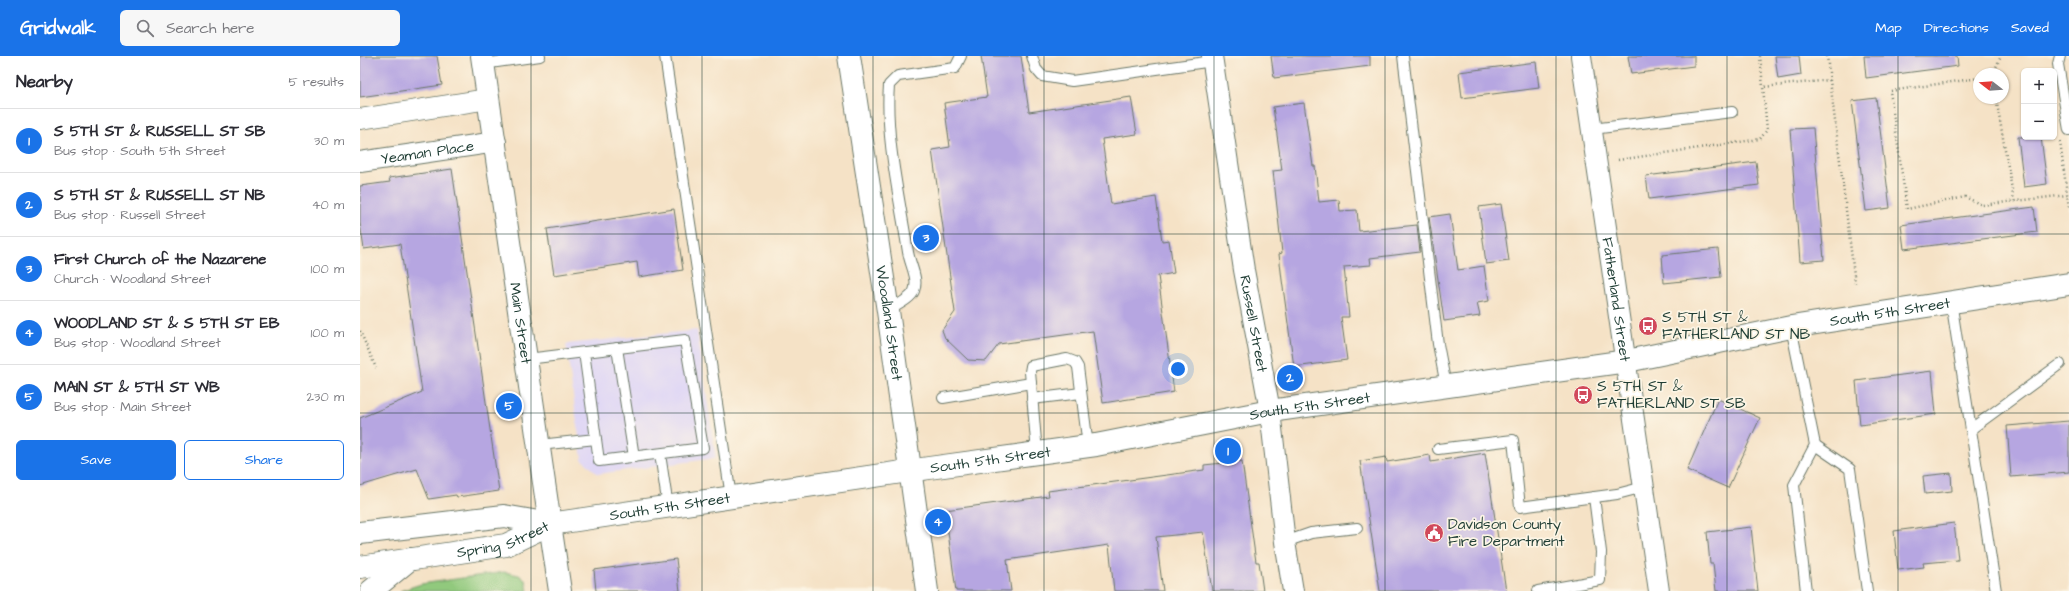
<!DOCTYPE html>
<meta charset="utf-8">
<style>
:root{--surface:#fff;--page:#f7f7f7;--text:#2b2b33;--muted:#7c7c81;--line:#e1e1e2;--accent:#1a73e8}
body{margin:0;font-family:"Architects Daughter",sans-serif;background:var(--page);color:var(--text)}
.controls{position:absolute;right:12px;top:12px;display:grid;overflow:hidden;border-radius:6px;box-shadow:0 1px 3px #0004}
.controls button{width:36px;height:36px;display:grid;place-items:center;padding:0;border:0;border-bottom:1px solid var(--line);background:var(--surface);color:var(--text);font:20px sans-serif}
.compass{position:absolute;left:1613px;top:12px;width:36px;height:36px;border-radius:50%;background:var(--surface);box-shadow:0 1px 3px #0004;rotate:287deg}
.you{position:absolute;left:818px;top:313px;width:14px;height:14px;margin:-10px;border:3px solid #fff;border-radius:50%;background:#1a73e8;box-shadow:0 0 0 6px #1a73e833}
.badge{display:grid;place-items:center;width:26px;height:26px;border-radius:50%;background:var(--accent);color:#fff;font-size:13px;font-weight:700}
.pin{position:absolute;translate:-50% -50%;border:2px solid #fff;box-shadow:0 1px 4px #0006}
.list{margin:0;padding:0;list-style:none}
h2{display:flex;justify-content:space-between;align-items:center;height:52px;margin:0;padding:0 16px;font-size:17px}
h2 small{font-size:13px;font-weight:400;color:var(--muted)}
.list li{display:grid;grid-template-columns:26px 1fr auto;gap:12px;align-items:center;box-sizing:border-box;height:64px;padding:0 16px;border-top:1px solid var(--line)}
.list b{display:block;font-size:15px;white-space:nowrap}
.list p{margin:0;font-size:13px;white-space:nowrap;color:var(--muted)}
.list em{font-size:13px;font-style:normal;color:var(--muted)}
.actions{display:flex;gap:8px;padding:12px 16px}
.actions a{flex:1;padding:9px 0;border:1px solid var(--accent);border-radius:6px;text-align:center;font-size:14px;color:var(--accent)}
.actions .main{background:var(--accent);color:#fff}
.icon{flex:none;width:22px;height:22px;fill:none;stroke:currentColor;stroke-width:2;stroke-linecap:round;stroke-linejoin:round}
.map{position:relative;flex:none;width:1709px;height:535px;overflow:hidden}
header{display:flex;align-items:center;gap:24px;box-sizing:border-box;height:56px;padding:0 20px;background:var(--accent);color:#fff}
header strong{font-size:19px}
nav{display:flex;gap:22px;margin-inline-start:auto;font-size:14px}
.search{width:280px;height:36px;background:var(--page);display:flex;align-items:center;gap:10px;box-sizing:border-box;padding:0 14px;border-radius:6px;color:var(--muted);font-size:15px}
main{display:flex}
aside{flex:1;background:var(--surface)}
.map>svg:first-child{display:block}
</style>
<header>
<strong>Gridwalk</strong>
<div class="search"><svg class="icon" aria-label="search" viewBox="0 0 24 24"><circle cx="10" cy="10" r="6"/><path d="M15 15l6 6"/></svg>Search here</div>
<nav><a>Map</a><a>Directions</a><a>Saved</a></nav>
</header>
<main>
<aside>
<h2>Nearby<small>5 results</small></h2>
<ul class="list">
<li><span class="badge">1</span><div><b>S 5TH ST &amp; RUSSELL ST SB</b><p>Bus stop · South 5th Street</p></div><em>30 m</em></li>
<li><span class="badge">2</span><div><b>S 5TH ST &amp; RUSSELL ST NB</b><p>Bus stop · Russell Street</p></div><em>40 m</em></li>
<li><span class="badge">3</span><div><b>First Church of the Nazarene</b><p>Church · Woodland Street</p></div><em>100 m</em></li>
<li><span class="badge">4</span><div><b>WOODLAND ST &amp; S 5TH ST EB</b><p>Bus stop · Woodland Street</p></div><em>100 m</em></li>
<li><span class="badge">5</span><div><b>MAIN ST &amp; 5TH ST WB</b><p>Bus stop · Main Street</p></div><em>230 m</em></li>
</ul>
<div class="actions"><a class="main">Save</a><a>Share</a></div>
</aside>
<div class="map">
<svg width="1709" height="535" viewBox="0 0 1709 535">
<rect width="100%" height="100%" fill="#fcf5e5"/>
<filter id="ink" filterUnits="userSpaceOnUse"><feTurbulence type="fractalNoise" baseFrequency=".025" numOctaves="2"/><feDisplacementMap in="SourceGraphic" scale="8" xChannelSelector="R" yChannelSelector="G"/><feConvolveMatrix kernelMatrix="1 2 1 2 8 2 1 2 1" color-interpolation-filters="sRGB"/></filter>
<filter id="wash" filterUnits="userSpaceOnUse"><feTurbulence type="fractalNoise" baseFrequency=".012" numOctaves="4" result="noise"/><feDisplacementMap in="SourceGraphic" scale="16" xChannelSelector="R" yChannelSelector="G"/><feGaussianBlur stdDeviation="0.9" result="paint"/><feColorMatrix in="noise" values="0 0 0 0 0 0 0 0 0 0 0 0 0 0 0 0 0 1.4 0 .05"/><feComposite in="paint" operator="in"/></filter>
<g filter="url(#wash)">
<rect width="100%" height="100%" fill="#f5e2c6"/>
<polygon fill="#ded5f6" points="337,274 356,402 238,418 222,403 206,288"/>
<polygon fill="#91c97d" stroke="#588358" points="144,516 159,519 166,525 168,535 40,535 61,528"/>
<g id="blocks">
<g fill="#b6a6e1">
<polygon points="0,0 77,0 82,29 0,41"/>
<polygon points="621,0 661,0 669,56 771,41 777,78 742,83 751,148 796,141 802,185 809,184 814,217 798,220 814,336 743,347 733,275 639,288 626,305 608,304 585,282 582,274 595,256 572,94 590,91 584,47 627,41"/>
<polygon points="911,0 1010,0 1010,10 914,22"/>
<polygon points="1268,0 1334,0 1334,10 1271,18"/>
<polygon points="1415,0 1439,0 1441,19 1418,23"/>
<polygon points="1504,0 1597,0 1598,10 1506,22"/>
<polygon points="1176,6 1179,32 1102,42 1099,16"/>
<polygon points="1516,42 1530,152 1506,155 1492,45"/>
<polygon points="944,47 953,110 955,110 959,146 979,144 980,155 997,154 999,175 1057,169 1060,196 1010,202 1011,209 984,211 989,261 981,261 987,304 934,311 922,224 919,198 922,197 913,115 922,114 913,51"/>
<polygon points="1453,72 1464,204 1440,206 1430,73"/>
<polygon points="1658,81 1681,81 1687,128 1664,131"/>
<polygon points="1396,106 1399,129 1289,143 1286,120"/>
<polygon points="92,113 139,435 97,441 96,439 69,443 57,413 0,430 0,362 62,336 40,188 4,193 0,167 0,130 30,126 29,122"/>
<polygon points="1141,148 1149,205 1126,208 1119,151"/>
<polygon points="1674,151 1677,176 1544,193 1541,169"/>
<polygon points="314,153 323,214 279,221 277,206 194,219 187,173"/>
<polygon points="1090,158 1098,214 1124,210 1129,245 1117,247 1120,260 1084,265 1069,161"/>
<polygon points="1358,193 1361,221 1304,227 1302,199"/>
<polygon points="1572,315 1576,358 1500,369 1496,325"/>
<polygon points="1358,343 1400,362 1368,432 1327,414"/>
<polygon points="1709,365 1709,416 1651,421 1647,370"/>
<polygon points="1125,397 1146,535 1020,535 1000,405 1026,401 1027,406 1070,399 1071,406"/>
<polygon points="882,405 896,506 899,506 903,535 852,535 843,476 796,481 803,535 754,535 749,489 647,504 651,535 596,535 585,454 689,440 688,435 844,414 844,409"/>
<polygon points="1591,417 1592,435 1565,438 1563,420"/>
<polygon points="1594,467 1598,504 1563,507 1564,511 1538,514 1534,475"/>
<polygon points="1391,471 1398,535 1356,535 1353,508 1350,508 1347,476"/>
<polygon points="316,503 320,535 236,535 234,514"/>
</g>
</g>
</g>
<g filter="url(#ink)">
<use href="#blocks" fill-opacity="0" stroke="#6a7767" stroke-width="1"/>
<g fill="none" stroke-linecap="round" stroke-linejoin="round">
<defs>
<g id="lane">
<polyline points="305,0 371,441"/>
<polyline points="672,0 676,13 682,20 712,25 853,5"/>
<polyline points="1043,0 1078,288 1086,330"/>
<polyline points="1700,0 1698,8 1709,74"/>
<polyline points="123,8 180,0"/>
<polyline points="1232,73 1372,56"/>
<polyline points="1591,245 1636,535"/>
<path d="M528,255C535,250 551,243 554,235C559,223 550,209 548,196C540,144 525,81 529,29L538,20L595,12L601,0"/>
<polyline points="1431,271 1455,389 1434,429 1446,535"/>
<polyline points="257,292 274,401"/>
<polyline points="167,303 325,284 343,392 239,405 224,296"/>
<polyline points="583,342 671,327"/>
<polyline points="672,343 721,337"/>
<polyline points="1611,373 1700,308"/>
<polyline points="179,389 236,383"/>
<polyline points="1455,389 1490,413 1507,535"/>
<polyline points="1078,393 1153,384 1160,451 1257,438 1284,431"/>
<polyline points="677,397 670,316 671,310 707,303 715,306 718,311 728,390"/>
<polyline points="300,398 308,451"/>
<polyline points="925,486 951,477 997,472"/>
<polyline points="1178,535 1240,524 1241,496 1234,441"/>
</g>
<g id="street">
<path id="s1" d="M852,0L884,214L910,355L925,486L933,535"/>
<path id="s2" d="M1221,0L1299,535"/>
<polyline points="0,63 128,43"/>
<path id="s3" d="M0,106L136,86"/>
</g>
<g id="secondary">
<path id="s4" d="M122,0L190,468L569,412L736,389L910,355L1267,305L1431,271L1709,228"/>
<path id="s5" d="M489,0L528,255L567,535"/>
</g>
<g id="primary">
<polyline points="190,468 200,535"/>
<polyline points="0,477 144,460 190,468"/>
<path id="s6" d="M0,511L146,489L190,468"/>
</g>
<polyline id="highway" points="11,535 50,503"/>
</defs>
<use href="#lane" stroke="#6a7767" stroke-width="12"/>
<use href="#street" stroke="#6a7767" stroke-width="22"/>
<use href="#secondary" stroke="#6a7767" stroke-width="24"/>
<use href="#primary" stroke="#6a7767" stroke-width="24"/>
<use href="#highway" stroke="#6a7767" stroke-width="24"/>
<g stroke="#6a7767" stroke-width="2.5" stroke-dasharray="1 3" stroke-linecap="butt">
<polyline points="1400,0 1403,31"/>
<polyline points="1467,0 1495,227"/>
<polyline points="1633,18 1641,0"/>
<polyline points="1619,22 1530,35 1547,153 1605,141 1622,149 1707,139"/>
<polyline points="1636,42 1654,145"/>
<polyline points="1700,86 1709,152"/>
<polyline points="1258,104 1400,83 1407,74 1403,31 1470,24"/>
<polyline points="0,275 16,312"/>
</g>
<use href="#lane" stroke="#fff" stroke-width="10"/>
<use href="#street" stroke="#fff" stroke-width="20"/>
<use href="#secondary" stroke="#fff" stroke-width="22"/>
<use href="#primary" stroke="#fff" stroke-width="22"/>
<use href="#highway" stroke="#fff" stroke-width="22"/>
</g>
</g>
<path fill="none" stroke="#1f3d34" stroke-width="1" stroke-opacity="0.55" d="M171,0V535M342,0V535M513,0V535M684,0V535M854,0V535M1025,0V535M1196,0V535M1367,0V535M1538,0V535M0,178H1709M0,357H1709"/>
<defs>
<symbol id="bus-disc" viewBox="-11 -11 22 22"><circle r="9.5" fill="#d1495b" stroke="#fcf5e5"/><path d="M-5-6H5V4H4V6H2V4H-2V6H-4V4H-5ZM-3.5-4V0h7V-4ZM-3.5 1.2v1.5H-2V1.2ZM2 1.2v1.5H3.5V1.2Z" fill="#fff"/></symbol>
<symbol id="civic-disc" viewBox="-11 -11 22 22"><circle r="9.5" fill="#d1495b" stroke="#fcf5e5"/><path d="M-.6-6.5H3V-4.5H.6V-3L4-1V1h2V6H-6V1h2V-1L-.6-3ZM-1.2 2.5V6h2.4V2.5Z" fill="#fff"/></symbol>
</defs>
<g fill-rule="evenodd">
<use href="#bus-disc" x="1277" y="259" width="22" height="22"/>
<use href="#bus-disc" x="1212" y="328" width="22" height="22"/>
<use href="#civic-disc" x="1063" y="466" width="22" height="22"/>
</g>
<g text-anchor="middle" dominant-baseline="central" stroke-width="3.5" stroke-linejoin="round" paint-order="stroke">
<g font-size="15" fill="#1f3d34" stroke="#fcf5e5">
<text stroke="none"><textPath href="#s3" startOffset="68">Yeaman Place</textPath></text>
<text stroke="none"><textPath href="#s2" startOffset="246">Fatherland Street</textPath></text>
<text stroke="none"><textPath href="#s4" startOffset="1830">South 5th Street</textPath></text>
<text stroke="none"><textPath href="#s4" startOffset="270">Main Street</textPath></text>
<text stroke="none"><textPath href="#s5" startOffset="270">Woodland Street</textPath></text>
<text stroke="none"><textPath href="#s1" startOffset="271">Russell Street</textPath></text>
<text stroke="none"><textPath href="#s4" startOffset="1242">South 5th Street</textPath></text>
<text stroke="none"><textPath href="#s4" startOffset="918">South 5th Street</textPath></text>
<text stroke="none"><textPath href="#s4" startOffset="594">South 5th Street</textPath></text>
<text stroke="none"><textPath href="#s6" startOffset="146">Spring Street</textPath></text>
</g>
<g font-size="15" fill="#1f3d34" stroke="#fcf5e5" text-anchor="start">
<text x="1302" y="261">S 5TH ST &amp;<tspan x="1302" dy="17">FATHERLAND ST NB</tspan></text>
<text x="1237" y="330">S 5TH ST &amp;<tspan x="1237" dy="17">FATHERLAND ST SB</tspan></text>
<text x="1088" y="468">Davidson County<tspan x="1088" dy="17">Fire Department</tspan></text>
</g>
</g>
</svg>
<div class="controls">
<button>+</button>
<button>−</button>
</div>
<svg class="compass" viewBox="-18 -18 36 36"><path d="M0-13l5 13h-10z" fill="#e53935"/><path d="M0 13l5-13h-10z" fill="#7c7c81"/></svg>
<div class="you"></div>
<div class="pin badge" style="left:868px;top:395px">1</div>
<div class="pin badge" style="left:930px;top:322px">2</div>
<div class="pin badge" style="left:566px;top:182px">3</div>
<div class="pin badge" style="left:578px;top:466px">4</div>
<div class="pin badge" style="left:149px;top:350px">5</div>
</div>
</main>
